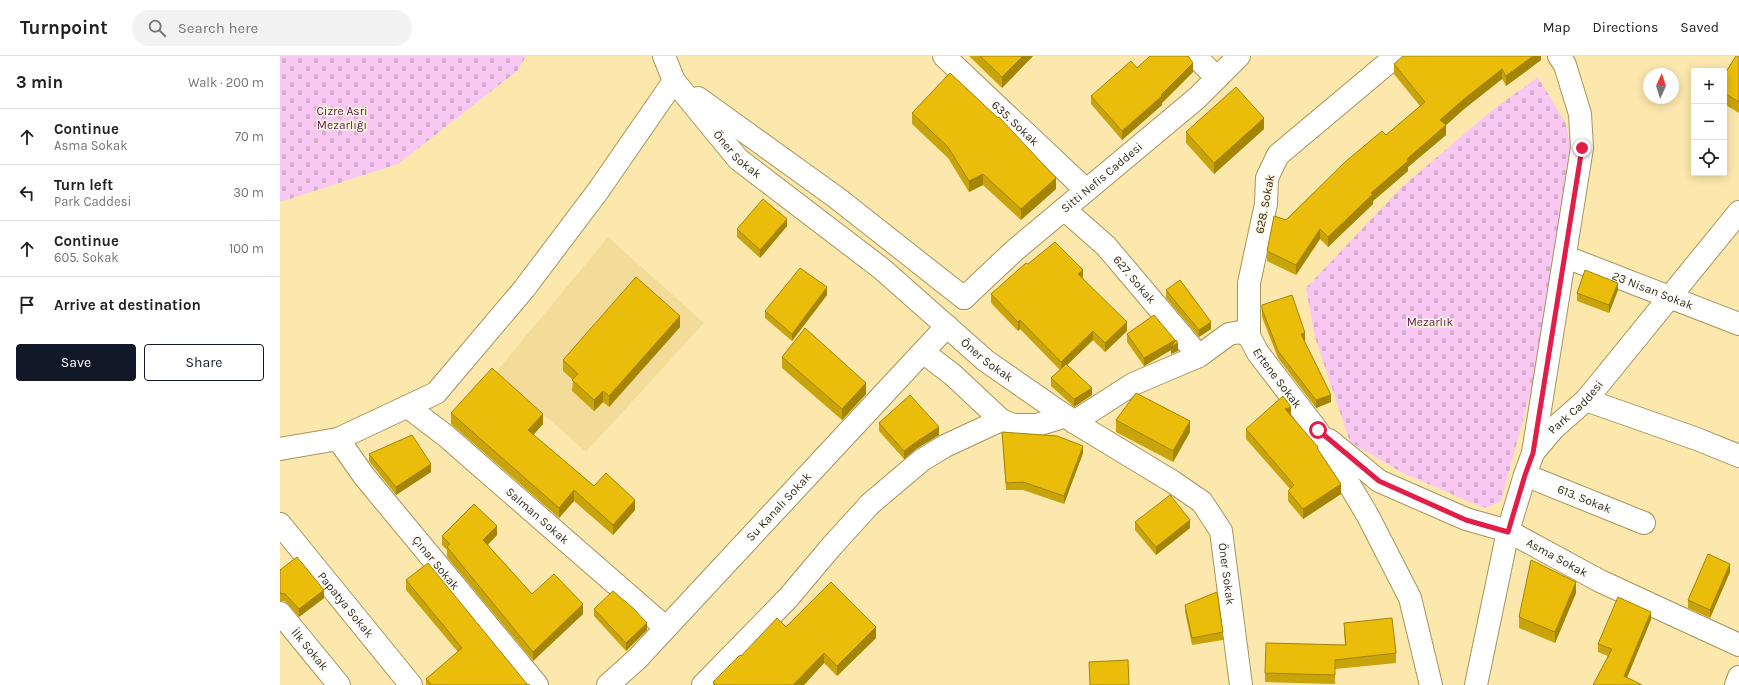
<!DOCTYPE html>
<meta charset="utf-8">
<style>
:root{--surface:#fff;--page:#f2f2f2;--text:#202124;--muted:#757577;--line:#e0e0e0;--accent:#111827}
body{margin:0;font-family:Karla,sans-serif;background:var(--page);color:var(--text)}
.controls{position:absolute;right:12px;top:12px;display:grid;overflow:hidden;border-radius:4px;box-shadow:0 2px 10px #0003}
.controls button{width:36px;height:36px;display:grid;place-items:center;padding:0;border:0;border-bottom:1px solid var(--line);background:var(--surface);color:var(--text);font:20px sans-serif}
.compass{position:absolute;left:1363px;top:12px;width:36px;height:36px;border-radius:50%;background:var(--surface);box-shadow:0 2px 10px #0003;rotate:4deg}
.stop{position:absolute;width:12px;height:12px;margin:-9px;border:3px solid #e11d48;border-radius:50%;background:#fff}
.stop.end{background:#e11d48;border-color:#fff;box-shadow:0 1px 4px #0008}
.list{margin:0;padding:0;list-style:none}
h2{display:flex;justify-content:space-between;align-items:center;height:52px;margin:0;padding:0 16px;font-size:17px}
h2 small{font-size:13px;font-weight:400;color:var(--muted)}
.list li{display:grid;grid-template-columns:26px 1fr auto;gap:12px;align-items:center;box-sizing:border-box;height:56px;padding:0 16px;border-top:1px solid var(--line)}
.list b{display:block;font-size:15px;white-space:nowrap}
.list p{margin:0;font-size:13px;white-space:nowrap;color:var(--muted)}
.list em{font-size:13px;font-style:normal;color:var(--muted)}
.actions{display:flex;gap:8px;padding:12px 16px}
.actions a{flex:1;padding:9px 0;border:1px solid var(--accent);border-radius:4px;text-align:center;font-size:14px;color:var(--accent)}
.actions .main{background:var(--accent);color:#fff}
.icon{flex:none;width:22px;height:22px;fill:none;stroke:currentColor;stroke-width:2;stroke-linecap:round;stroke-linejoin:round}
.map{position:relative;flex:none;width:1459px;height:629px;overflow:hidden}
header{display:flex;align-items:center;gap:24px;box-sizing:border-box;height:56px;padding:0 20px;background:var(--surface);border-bottom:1px solid var(--line)}
header strong{font-size:19px}
nav{display:flex;gap:22px;margin-inline-start:auto;font-size:14px}
.search{width:280px;height:36px;background:var(--page);display:flex;align-items:center;gap:10px;box-sizing:border-box;padding:0 14px;border-radius:22px;color:var(--muted);font-size:15px}
main{display:flex}
aside{flex:1;background:var(--surface)}
.map>svg:first-child{display:block}
</style>
<header>
<strong>Turnpoint</strong>
<div class="search"><svg class="icon" aria-label="search" viewBox="0 0 24 24"><circle cx="10" cy="10" r="6"/><path d="M15 15l6 6"/></svg>Search here</div>
<nav><a>Map</a><a>Directions</a><a>Saved</a></nav>
</header>
<main>
<aside>
<h2>3 min<small>Walk · 200 m</small></h2>
<ul class="list">
<li><svg class="icon" aria-label="ahead" viewBox="0 0 24 24"><path d="M12 20V5M6 11l6-6 6 6"/></svg><div><b>Continue</b><p>Asma Sokak</p></div><em>70 m</em></li>
<li><svg class="icon" aria-label="left" viewBox="0 0 24 24"><path d="M17 20v-9H6M10 6l-5 5 5 5"/></svg><div><b>Turn left</b><p>Park Caddesi</p></div><em>30 m</em></li>
<li><svg class="icon" aria-label="ahead" viewBox="0 0 24 24"><path d="M12 20V5M6 11l6-6 6 6"/></svg><div><b>Continue</b><p>605. Sokak</p></div><em>100 m</em></li>
<li><svg class="icon" aria-label="arrive" viewBox="0 0 24 24"><path d="M6 21V4h12l-3 4 3 4H6"/></svg><div><b>Arrive at destination</b></div></li>
</ul>
<div class="actions"><a class="main">Save</a><a>Share</a></div>
</aside>
<div class="map">
<svg width="1459" height="629" viewBox="0 0 1459 629">
<defs>
<pattern id="cemetery-stones" width="16" height="16" patternUnits="userSpaceOnUse"><rect width="16" height="16" fill="#f9c8f2"/><path d="M2 7V4a2 2 0 0 1 4 0v3zM10 15v-3a2 2 0 0 1 4 0v3z" fill="#d6accf"/></pattern>
</defs>
<rect width="100%" height="100%" fill="#fce8ad"/>
<polygon fill="#f3dc9a" points="328,181 424,267 306,396 216,316"/>
<g fill="url(#cemetery-stones)">
<polygon points="0,0 246,0 237,15 118,108 0,146"/>
<polygon points="1258,21 1286,68 1290,90 1260,301 1221,445 1207,452 1199,450 1121,416 1070,386 1035,281 1026,232 1122,131 1211,55"/>
</g>
<g fill="none" stroke-linecap="round" stroke-linejoin="round">
<defs>
<g id="minor">
<path id="s1" d="M384,0L394,25L458,103L602,213L706,305L794,366L893,426L922,446L941,475L961,629"/>
<path id="s2" d="M664,0L806,134"/>
<polyline points="915,0 937,22"/>
<polyline points="418,42 557,142 684,242"/>
<path id="s3" d="M784,153L826,190L919,300"/>
<path id="s4" d="M1286,201L1459,268"/>
<polyline points="969,280 969,227 986,148 987,122 998,99 1116,0"/>
<polyline points="643,296 673,319 721,364"/>
<polyline points="1306,344 1417,383 1459,400"/>
<path id="s5" d="M128,351L166,380L385,571"/>
<path id="s6" d="M794,366L853,328L919,300L949,278L960,276L969,280L978,297L1037,374L1088,460L1130,542L1151,629"/>
<path id="s7" d="M58,383L84,420L257,629"/>
<path id="s8" d="M1049,384L1099,425L1186,463L1228,475L1320,525L1459,589"/>
<polyline points="1253,397 1302,92 1300,58 1285,9 1279,0"/>
<path id="s9" d="M1245,419L1364,467"/>
<path id="s10" d="M0,468L131,629"/>
<path id="s11" d="M0,557L59,629"/>
<path id="s12" d="M328,629L357,603L667,270"/>
<polyline points="423,629 508,542 551,491 590,448 642,404 665,390 721,364 733,369 757,369 786,360"/>
<polyline points="1456,629 1459,621"/>
</g>
<g id="tertiary">
<path id="s13" d="M684,242L735,194L917,42L959,0"/>
<polyline points="0,393 58,383 156,337 244,233 318,135 394,25"/>
<path id="s14" d="M1196,629L1228,475L1245,419L1253,397L1273,373L1306,344L1459,156"/>
</g>
</defs>
<use href="#minor" stroke="#a6945b" stroke-width="24"/>
<use href="#tertiary" stroke="#a6945b" stroke-width="24"/>
<use href="#minor" stroke="#fff" stroke-width="22"/>
<use href="#tertiary" stroke="#fff" stroke-width="22"/>
</g>
<g fill="#c8a309">
<polygon points="689,0 753,0 722,32"/>
<polygon points="1261,0 1261,4 1226,30 1222,23 1184,53 1166,69 1166,79 1128,111 1128,115 1093,145 1093,148 1048,191 1040,183 1016,219 987,205 987,195 1006,164 1106,79 1140,50 1114,18 1114,8"/>
<polygon points="1459,0 1459,57 1444,48 1444,19"/>
<polygon points="857,12 913,16 882,47 882,49 842,84 811,48 811,40"/>
<polygon points="632,57 776,133 741,164 703,129 689,136 668,102 632,68"/>
<polygon points="984,73 934,118 906,87 906,76"/>
<polygon points="507,170 480,202 457,181 457,173"/>
<polygon points="748,208 803,222 847,275 825,296 813,284 786,309 812,339 794,351 771,330 771,322 780,314 740,273 738,275 711,247 711,238"/>
<polygon points="886,234 931,273 919,281 886,242"/>
<polygon points="1338,234 1329,257 1297,245 1297,237"/>
<polygon points="547,239 512,285 485,262 485,255"/>
<polygon points="982,249 1025,284 1024,285 1051,346 1036,352 998,302 982,261"/>
<polygon points="400,271 329,351 323,346 314,355 292,335 293,324 283,315 283,304"/>
<polygon points="847,278 898,295 891,298 891,294 864,310 847,286"/>
<polygon points="502,301 586,338 562,364 502,312"/>
<polygon points="171,357 263,368 253,379 314,430 355,454 333,479 294,445 279,462 171,368"/>
<polygon points="1011,360 1038,394 1061,438 1023,463 1008,445 1008,435 1010,433 966,383 966,373"/>
<polygon points="836,364 910,376 893,406 836,376"/>
<polygon points="599,367 659,379 636,393 624,403 599,375"/>
<polygon points="722,376 803,397 784,448 743,434 726,434"/>
<polygon points="89,398 151,416 116,439 89,405"/>
<polygon points="855,466 910,472 876,499 855,474"/>
<polygon points="217,479 208,489 252,538 303,558 253,605 167,501 167,494 162,489 162,480"/>
<polygon points="0,514 44,542 19,561 5,545 0,545"/>
<polygon points="1450,516 1430,562 1408,552 1408,544"/>
<polygon points="126,524 247,628 250,629 146,629 146,623 178,596 126,534"/>
<polygon points="1296,537 1275,587 1239,572 1239,561"/>
<polygon points="905,549 943,576 943,584 912,589 905,556"/>
<polygon points="314,553 367,574 346,595 314,560"/>
<polygon points="1371,564 1313,629 1328,600 1318,596 1318,588"/>
<polygon points="1064,567 1116,597 1116,607 1055,613 1055,628 985,626 985,617 1065,589 1064,576"/>
<polygon points="506,571 596,582 557,620 544,607 524,629 433,629 433,626 461,600"/>
</g>
<g fill="#a38407">
<polygon points="743,0 753,0 722,32 722,21"/>
<polygon points="1253,0 1261,0 1261,4 1226,30 1226,20"/>
<polygon points="913,7 913,16 882,47 882,49 842,84 842,75 881,39"/>
<polygon points="1222,13 1222,23 1184,53 1165,70 1166,69 1166,79 1128,111 1128,115 1093,145 1093,148 1048,191 1048,181 1091,137 1127,103 1160,64 1184,43"/>
<polygon points="984,62 984,73 934,118 934,107"/>
<polygon points="703,118 703,129 689,136 689,125"/>
<polygon points="776,122 776,133 741,164 741,153"/>
<polygon points="507,163 507,170 480,202 480,194"/>
<polygon points="1040,173 1040,183 1016,219 1016,209"/>
<polygon points="803,214 803,222 798,218"/>
<polygon points="1338,227 1338,234 1329,257 1329,249"/>
<polygon points="547,231 547,239 512,285 512,278"/>
<polygon points="400,260 400,271 329,351 329,340"/>
<polygon points="740,264 740,273 738,275 738,266"/>
<polygon points="847,266 847,275 825,296 825,287"/>
<polygon points="931,266 931,273 919,281 919,274"/>
<polygon points="813,275 813,284 781,315 781,306"/>
<polygon points="1025,277 1025,284 1021,286 1021,278"/>
<polygon points="895,284 898,287 898,295 891,298 891,294 864,310 864,302"/>
<polygon points="586,327 586,338 562,364 562,353"/>
<polygon points="812,332 812,339 794,351 794,343"/>
<polygon points="323,335 323,346 314,355 314,344"/>
<polygon points="1051,339 1051,346 1036,352 1036,344"/>
<polygon points="1011,351 1011,361 1005,353"/>
<polygon points="263,358 263,368 248,385 248,374"/>
<polygon points="910,365 910,376 893,406 893,395"/>
<polygon points="659,371 659,379 636,393 624,403 624,395 636,386"/>
<polygon points="803,390 803,397 784,448 784,440"/>
<polygon points="151,408 151,416 116,439 116,431"/>
<polygon points="1061,428 1061,438 1023,463 1023,453"/>
<polygon points="294,434 294,445 279,462 279,452"/>
<polygon points="355,444 355,454 333,479 333,469"/>
<polygon points="910,464 910,472 876,499 876,491"/>
<polygon points="217,470 217,479 203,493 203,484"/>
<polygon points="1450,508 1450,516 1430,562 1430,554"/>
<polygon points="1296,526 1296,537 1275,587 1275,576"/>
<polygon points="44,534 44,542 19,561 19,553"/>
<polygon points="303,548 303,558 253,605 253,596"/>
<polygon points="1371,556 1371,564 1344,629 1344,620"/>
<polygon points="367,567 367,574 346,595 346,587"/>
<polygon points="596,571 596,582 557,620 557,610"/>
<polygon points="544,597 544,607 524,629 513,629"/>
</g>
<g fill="#e9bd0a" stroke="#a38407">
<polygon points="700,0 743,0 722,21"/>
<polygon points="870,0 908,0 913,7 881,39 882,40 842,75 811,40 851,5 857,12"/>
<polygon points="1123,0 1253,0 1226,20 1222,13 1184,43 1160,64 1166,69 1127,103 1128,105 1091,137 1093,138 1048,181 1040,173 1016,209 987,195 994,160 1006,164 1065,106 1102,75 1106,79 1145,46 1114,8"/>
<polygon points="1456,0 1459,0 1459,46 1444,37 1444,19"/>
<polygon points="670,17 718,62 719,61 776,122 741,153 703,118 689,125 668,91 632,57"/>
<polygon points="956,31 984,62 934,107 906,76"/>
<polygon points="483,143 507,163 480,194 457,173"/>
<polygon points="775,186 803,214 798,218 847,266 825,287 813,275 781,306 740,264 738,266 711,238 746,207 748,208"/>
<polygon points="520,212 547,231 512,278 485,255"/>
<polygon points="1305,214 1338,227 1329,249 1297,237"/>
<polygon points="356,221 400,260 329,340 323,335 314,344 292,324 298,318 283,304"/>
<polygon points="900,224 931,266 919,274 886,234"/>
<polygon points="1012,239 1025,277 1021,278 1051,339 1036,344 998,295 982,253 982,249"/>
<polygon points="874,259 895,284 864,302 847,278"/>
<polygon points="525,272 586,327 562,353 502,301"/>
<polygon points="896,284 898,287 891,291"/>
<polygon points="786,308 812,332 794,343 771,322"/>
<polygon points="212,312 263,358 248,374 314,430 326,417 355,444 333,469 294,434 279,452 171,357"/>
<polygon points="856,337 910,365 893,395 836,364"/>
<polygon points="630,339 659,371 636,386 624,395 599,367"/>
<polygon points="1003,340 1011,351 1005,353 1038,391 1037,392 1061,428 1023,453 1008,435 1014,429 966,373"/>
<polygon points="722,376 777,380 803,390 784,440 743,426 726,427"/>
<polygon points="132,379 151,408 116,431 89,398"/>
<polygon points="890,439 910,464 876,491 855,466"/>
<polygon points="194,448 217,470 203,484 252,538 274,518 303,548 253,596 167,491 170,488 162,480"/>
<polygon points="1428,498 1450,508 1430,554 1408,544"/>
<polygon points="17,501 44,534 19,553 5,538 0,537 0,514"/>
<polygon points="1251,504 1296,526 1275,576 1239,561"/>
<polygon points="148,507 247,628 250,629 152,629 146,623 182,592 126,524"/>
<polygon points="551,526 596,571 557,610 544,597 513,629 436,629 433,626 460,599 461,600 497,562 506,571"/>
<polygon points="333,535 353,552 367,567 346,587 314,553"/>
<polygon points="937,536 943,576 912,582 905,549"/>
<polygon points="1338,541 1371,556 1344,620 1362,629 1313,629 1332,593 1318,588"/>
<polygon points="1112,562 1116,597 1055,604 1055,619 985,617 986,587 1066,589 1064,567"/>
<polygon points="848,604 849,629 810,629 809,606"/>
</g>
<g fill="none" stroke-linecap="round" stroke-linejoin="round">
<polyline stroke="#e11d48" stroke-width="5" points="1038,374 1099,425 1186,464 1228,476 1245,419 1253,397 1302,92"/>
</g>
<g text-anchor="middle" dominant-baseline="central" stroke-width="3" stroke-linejoin="round" paint-order="stroke">
<g font-size="12" fill="#561851" stroke="#fef6df">
<text x="62" y="55">Cizre Asri<tspan x="62" dy="14">Mezarlığı</tspan></text>
<text x="1150" y="266">Mezarlık</text>
</g>
<g font-size="12" fill="#342c15" stroke="#fef6df">
<text stroke="none"><textPath href="#s2" startOffset="98">635. Sokak</textPath></text>
<text stroke="none"><textPath href="#s1" startOffset="124">Öner Sokak</textPath></text>
<text stroke="none"><textPath href="#s13" startOffset="183">Sitti Nefis Caddesi</textPath></text>
<text transform="translate(985 148) rotate(-79)">628. Sokak</text>
<text stroke="none"><textPath href="#s3" startOffset="100">627. Sokak</textPath></text>
<text stroke="none"><textPath href="#s4" startOffset="93">23 Nisan Sokak</textPath></text>
<text stroke="none"><textPath href="#s1" startOffset="448">Öner Sokak</textPath></text>
<text stroke="none"><textPath href="#s6" startOffset="251">Ertene Sokak</textPath></text>
<text stroke="none"><textPath href="#s14" startOffset="302">Park Caddesi</textPath></text>
<text stroke="none"><textPath href="#s9" startOffset="64">613. Sokak</textPath></text>
<text stroke="none"><textPath href="#s12" startOffset="247">Su Kanalı Sokak</textPath></text>
<text stroke="none"><textPath href="#s5" startOffset="169">Salman Sokak</textPath></text>
<text stroke="none"><textPath href="#s8" startOffset="259">Asma Sokak</textPath></text>
<text stroke="none"><textPath href="#s7" startOffset="158">Çınar Sokak</textPath></text>
<text stroke="none"><textPath href="#s1" startOffset="784">Öner Sokak</textPath></text>
<text stroke="none"><textPath href="#s10" startOffset="104">Papatya Sokak</textPath></text>
<text stroke="none"><textPath href="#s11" startOffset="47">İlk Sokak</textPath></text>
</g>
</g>
</svg>
<div class="controls">
<button>+</button>
<button>−</button>
<button><svg class="icon" aria-label="locate" viewBox="0 0 24 24"><circle cx="12" cy="12" r="6"/><path d="M12 2v4M12 18v4M2 12h4M18 12h4"/></svg></button>
</div>
<svg class="compass" viewBox="-18 -18 36 36"><path d="M0-13l5 13h-10z" fill="#e53935"/><path d="M0 13l5-13h-10z" fill="#757577"/></svg>
<div class="stop" style="left:1038px;top:374px"></div>
<div class="stop end" style="left:1302px;top:92px"></div>
</div>
</main>
